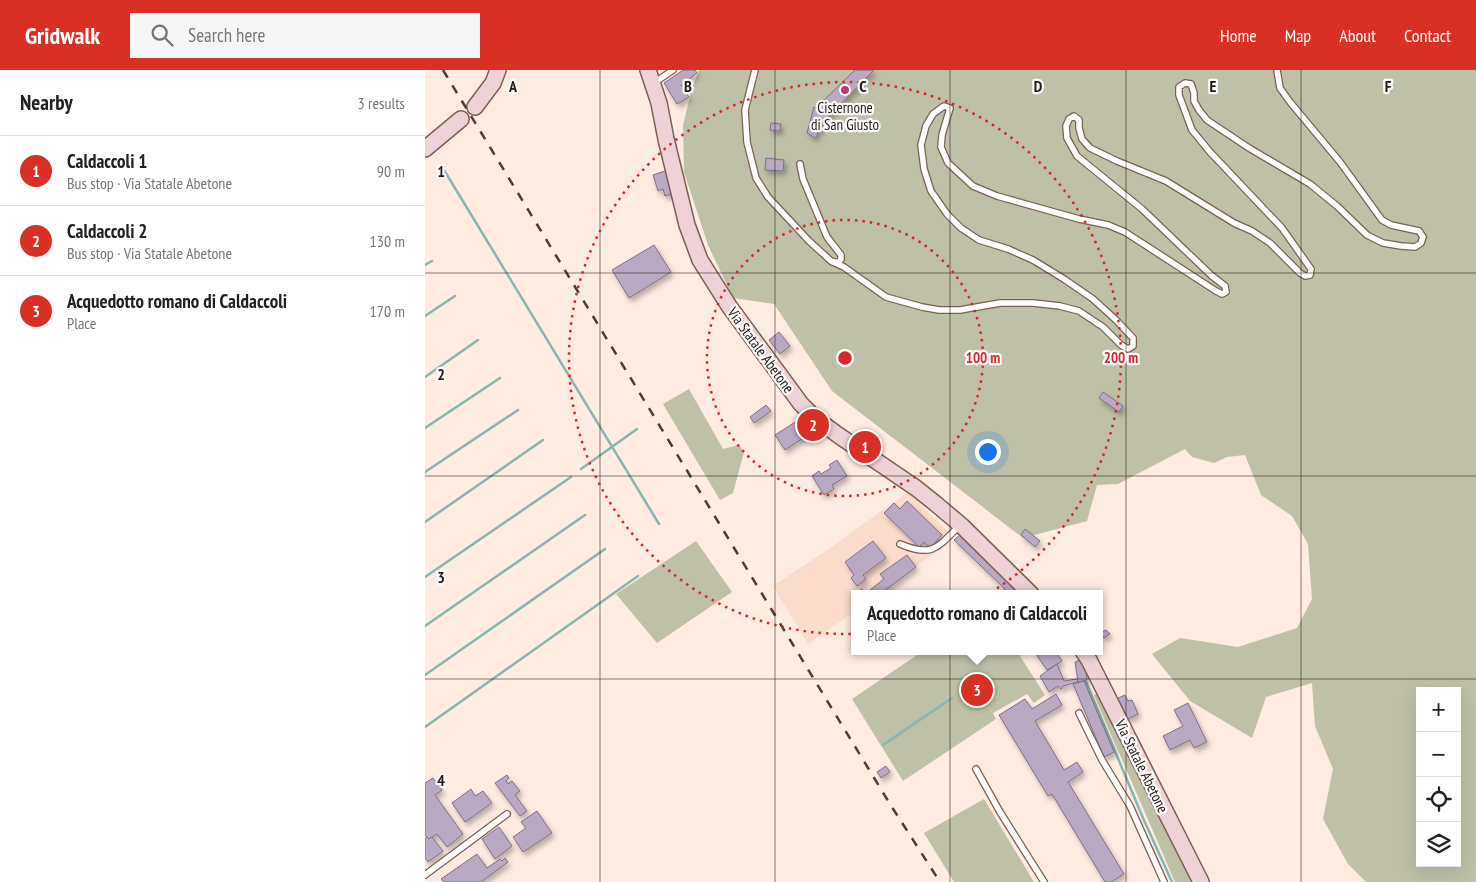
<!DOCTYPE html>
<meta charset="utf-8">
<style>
:root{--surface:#fff;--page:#f6f6f6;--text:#202124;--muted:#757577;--line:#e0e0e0;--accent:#d93025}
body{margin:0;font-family:"PT Sans Narrow",sans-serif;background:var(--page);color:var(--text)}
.controls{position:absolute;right:15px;bottom:15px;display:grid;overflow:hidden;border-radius:0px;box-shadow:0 5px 20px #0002}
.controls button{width:45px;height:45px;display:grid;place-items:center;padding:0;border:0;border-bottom:1px solid var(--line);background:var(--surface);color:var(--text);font:25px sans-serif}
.you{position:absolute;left:562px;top:381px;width:18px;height:18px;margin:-12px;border:4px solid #fff;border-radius:50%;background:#1a73e8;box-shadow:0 0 0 8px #1a73e833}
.badge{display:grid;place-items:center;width:32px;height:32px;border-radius:50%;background:var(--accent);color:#fff;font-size:16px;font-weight:700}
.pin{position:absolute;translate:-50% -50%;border:2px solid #fff;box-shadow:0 1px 5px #0006}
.popup{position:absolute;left:426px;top:520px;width:252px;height:65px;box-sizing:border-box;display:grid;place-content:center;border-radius:0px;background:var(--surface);filter:drop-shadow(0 1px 4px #0005);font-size:16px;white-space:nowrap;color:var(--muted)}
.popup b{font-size:19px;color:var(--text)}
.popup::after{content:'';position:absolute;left:50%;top:100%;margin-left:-10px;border:10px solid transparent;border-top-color:var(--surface)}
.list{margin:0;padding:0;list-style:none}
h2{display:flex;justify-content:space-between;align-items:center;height:65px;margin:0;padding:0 20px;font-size:21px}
h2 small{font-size:16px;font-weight:400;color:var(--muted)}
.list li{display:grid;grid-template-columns:32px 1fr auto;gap:15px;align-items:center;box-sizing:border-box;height:70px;padding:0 20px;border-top:1px solid var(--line)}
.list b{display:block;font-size:19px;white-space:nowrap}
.list p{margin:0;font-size:16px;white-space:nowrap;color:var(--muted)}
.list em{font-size:16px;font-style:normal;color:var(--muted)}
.icon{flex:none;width:28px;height:28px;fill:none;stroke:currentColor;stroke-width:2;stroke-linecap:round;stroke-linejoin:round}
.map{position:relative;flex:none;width:1051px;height:812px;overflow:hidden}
header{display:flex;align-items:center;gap:30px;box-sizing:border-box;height:70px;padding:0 25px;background:var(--accent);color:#fff}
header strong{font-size:24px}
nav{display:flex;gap:28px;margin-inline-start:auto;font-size:18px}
.search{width:350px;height:45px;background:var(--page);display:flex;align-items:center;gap:12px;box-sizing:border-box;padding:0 18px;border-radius:0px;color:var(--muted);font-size:19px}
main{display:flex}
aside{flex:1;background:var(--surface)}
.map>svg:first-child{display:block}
</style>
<header>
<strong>Gridwalk</strong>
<div class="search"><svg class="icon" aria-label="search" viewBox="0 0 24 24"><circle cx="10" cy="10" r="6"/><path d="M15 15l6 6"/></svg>Search here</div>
<nav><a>Home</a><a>Map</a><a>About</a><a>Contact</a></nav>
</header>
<main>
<aside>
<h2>Nearby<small>3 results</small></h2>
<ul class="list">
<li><span class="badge">1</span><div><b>Caldaccoli 1</b><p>Bus stop · Via Statale Abetone</p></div><em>90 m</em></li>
<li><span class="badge">2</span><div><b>Caldaccoli 2</b><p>Bus stop · Via Statale Abetone</p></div><em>130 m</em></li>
<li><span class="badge">3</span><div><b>Acquedotto romano di Caldaccoli</b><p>Place</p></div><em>170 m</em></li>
</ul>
</aside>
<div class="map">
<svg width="1051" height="812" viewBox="0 0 1051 812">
<defs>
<filter id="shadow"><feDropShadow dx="2.5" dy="4" stdDeviation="2.5" flood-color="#0004"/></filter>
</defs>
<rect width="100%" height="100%" fill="#feebe2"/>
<polygon fill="#fadbcc" points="483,422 529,468 455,524 430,524 429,542 383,574 348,516 401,481"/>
<g fill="#bec0a7" fill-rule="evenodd">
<path d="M274,0H1051V812H941L923,794L898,749L908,699L890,656L887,613L841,627L827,668L765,631L727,584L755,568L813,577L872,558L887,529L883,474L867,446L836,425L820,385L802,387L789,393L767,387L760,379L693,414L672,415L662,451L598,468L407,321L349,234L308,228L283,175L259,102L258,55L267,18ZM995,621H1032V793H995Z"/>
<polygon points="264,319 298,379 314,375 319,382 308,423 295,430 238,334"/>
<polygon points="271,471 307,522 232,573 191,524"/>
<polygon points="498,581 601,581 595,586 620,625 609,633 602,624 568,643 571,649 478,711 427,629"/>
<polygon points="675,622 772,812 750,812 669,625"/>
<polygon points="559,729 609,812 529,812 499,763"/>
</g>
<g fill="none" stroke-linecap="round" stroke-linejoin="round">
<g stroke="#88b4b3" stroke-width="2.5">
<polyline points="19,100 234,454"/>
<polyline points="0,195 7,191"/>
<polyline points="0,246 30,226"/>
<polyline points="0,307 53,270"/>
<polyline points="0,358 75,308"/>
<polyline points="156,399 212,359"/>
<polyline points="0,402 93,340"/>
<polyline points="0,452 118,370"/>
<polyline points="0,507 146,407"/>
<polyline points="0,556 160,445"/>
<polyline points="0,605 180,479"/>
<polyline points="661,612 718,748 747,812"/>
<polyline points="0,657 213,506"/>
<polyline points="458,675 527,628"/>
</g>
</g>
<g fill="#baa9c2" stroke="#7f6f87" filter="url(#shadow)">
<polygon points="258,0 270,0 272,3 256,15 264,27 252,34 239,13"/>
<polygon points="430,0 449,0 401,49 399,53 397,52 396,60 394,59 391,68 382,63 389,37 391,38"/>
<polygon points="346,53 356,54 355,61 345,60"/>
<polygon points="341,88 359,90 358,101 340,100"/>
<polygon points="243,100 249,123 240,126 238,119 233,121 228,105"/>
<polygon points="229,175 246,202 204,228 187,200"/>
<polygon points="354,262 365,276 355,284 344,270"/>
<polygon points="678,322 698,336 694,342 674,328"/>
<polygon points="341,335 346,341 329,353 325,347"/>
<polygon points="372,351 381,366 360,380 350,365"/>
<polygon points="412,390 422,406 407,415 409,419 399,425 387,406 394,401 396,404 406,398 404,395"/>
<polygon points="482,431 517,465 505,478 499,472 494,477 459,443 469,433 475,439"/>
<polygon points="600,459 615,471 610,477 596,465"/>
<polygon points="536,464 599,524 583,524 579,520 580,519 529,470"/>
<polygon points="448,471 461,488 438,505 441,509 432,516 426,508 429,505 420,492"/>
<polygon points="482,485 491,497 455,524 430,524 437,519 440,524 459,509 455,504"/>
<polygon points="681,560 685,564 679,568 676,564 674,566 674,561 675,563"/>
<polygon points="609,581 630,581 637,591 622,600"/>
<polygon points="657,589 660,594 662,610 653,612 650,592"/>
<polygon points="632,594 639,611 652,609 653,612 638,616 636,619 633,616 624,622 615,606"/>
<polygon points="659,611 689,682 679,687 648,614"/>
<polygon points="631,624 637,635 610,651 639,700 652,692 658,702 643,712 699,804 686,812 680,812 627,724 623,726 574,645 600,629 607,639"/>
<polygon points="700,625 703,631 707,630 713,644 701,650 691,629"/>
<polygon points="763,633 782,672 769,678 765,670 745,680 738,666 758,656 749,640"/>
<polygon points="461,696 465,702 456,708 452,702"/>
<polygon points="82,705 84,708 81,711 83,714 87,711 95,721 90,725 102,741 95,746 70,713"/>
<polygon points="8,708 17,720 10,725 38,764 22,777 12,764 4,769 0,765 0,713"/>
<polygon points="46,719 50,726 58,721 67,733 40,752 27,733"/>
<polygon points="112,741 127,763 98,782 88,767 101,758 96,752"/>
<polygon points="74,757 87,776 70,789 57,769"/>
<polygon points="2,767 4,769 7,767 18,781 3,792 0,788 0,769"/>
<polygon points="52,784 62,798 75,789 77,791 80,788 83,792 56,812 19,812 16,809"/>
</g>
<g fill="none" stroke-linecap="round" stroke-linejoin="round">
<defs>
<g id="lane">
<polyline points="330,0 320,40 322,72 331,108 343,127 384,171 406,191 419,197 461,227 497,237 514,240 535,240 575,233 608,233 635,236 654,241 678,257 696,275 703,279 708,276 708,268 691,250 668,229 639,209 608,190 583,179 554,170 536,158 522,144 506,121 499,99 496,75 501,56 508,44 519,36 525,38 517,65 516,77 523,93 548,116 572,126 654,149 683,155 700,162 791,221 797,224 801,222 800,216 787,206 717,139 652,86 642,68 641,56 644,49 649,46 654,50 654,58 657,69 665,78 692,91 741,111 809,153 827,161 845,173 875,203 880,206 885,205 886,199 857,158 785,82 767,60 754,25 754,17 760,13 766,14 769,23 769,31 774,40 782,50 824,78 885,114 912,136 942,165 958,173 976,176 990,177 996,173 998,167 994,161 966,155 957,150 915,92 865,32 855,18 852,0"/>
<polyline points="229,13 248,0"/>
<polyline points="375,94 378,109 402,167 416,185 416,189 414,192 408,192"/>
<path d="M475,474C508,488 513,477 535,455"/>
<polyline points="654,643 677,690 705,736 739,812"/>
<polyline points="551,699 575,742 619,812"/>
<polyline points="0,805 82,744"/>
</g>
<g id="secondary">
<polyline points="223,0 234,33 241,69 262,155 275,190 304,236 376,334 390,348 413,365 491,418 511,434 537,456 606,524"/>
<polyline points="50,37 68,13 73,0"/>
<polyline points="0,79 36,49"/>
<polyline points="658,581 664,590 776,812"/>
</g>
</defs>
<use href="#lane" stroke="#7b6053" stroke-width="8"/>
<use href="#secondary" stroke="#7b6053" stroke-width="18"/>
<use href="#lane" stroke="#fff" stroke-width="5.5"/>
<use href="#secondary" stroke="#eed2d7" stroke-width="15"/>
<polyline stroke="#493d37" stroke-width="2.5" stroke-dasharray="9 9" stroke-linecap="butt" points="18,0 465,734 515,812"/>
</g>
<path fill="none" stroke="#241914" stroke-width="1" stroke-opacity="0.55" d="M175,0V812M350,0V812M525,0V812M701,0V812M876,0V812M0,203H1051M0,406H1051M0,609H1051"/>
<g fill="none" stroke="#d62828" stroke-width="2.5" stroke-dasharray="2.5 5">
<circle cx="420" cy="288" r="138"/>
<circle cx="420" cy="288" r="276"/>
</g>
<circle fill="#c13771" stroke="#fcfcfc" stroke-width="2" cx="420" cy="20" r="5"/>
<g text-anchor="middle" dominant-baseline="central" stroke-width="4.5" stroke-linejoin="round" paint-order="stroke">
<g font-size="15" fill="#241914" stroke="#fcfcfc">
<text x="420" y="37">Cisternone<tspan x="420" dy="17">di San Giusto</tspan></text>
</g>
<g font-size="15" fill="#241914" stroke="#fcfcfc">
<text transform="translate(336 280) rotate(54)">Via Statale Abetone</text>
<text transform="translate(717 696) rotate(64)">Via Statale Abetone</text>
</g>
</g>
<g font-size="16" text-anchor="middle" font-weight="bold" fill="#241914" stroke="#fcfcfc" stroke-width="4.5" stroke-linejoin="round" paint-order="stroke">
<text x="88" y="22">A</text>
<text x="263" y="22">B</text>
<text x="438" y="22">C</text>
<text x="613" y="22">D</text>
<text x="788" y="22">E</text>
<text x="963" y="22">F</text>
<text x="16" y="107">1</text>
<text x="16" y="310">2</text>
<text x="16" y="513">3</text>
<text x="16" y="716">4</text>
</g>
<circle cx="420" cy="288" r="8" fill="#d62828" stroke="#fcfcfc" stroke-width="2.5"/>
<g font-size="15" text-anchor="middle" font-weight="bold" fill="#d62828" stroke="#fcfcfc" stroke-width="4.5" stroke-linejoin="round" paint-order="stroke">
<text x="558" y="293">100 m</text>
<text x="696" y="293">200 m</text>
</g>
</svg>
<div class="controls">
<button>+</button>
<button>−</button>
<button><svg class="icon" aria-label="locate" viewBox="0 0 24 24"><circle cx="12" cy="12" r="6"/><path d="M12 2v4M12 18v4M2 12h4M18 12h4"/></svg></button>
<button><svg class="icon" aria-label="layers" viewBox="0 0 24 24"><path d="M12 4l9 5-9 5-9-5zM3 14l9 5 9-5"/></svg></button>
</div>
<div class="you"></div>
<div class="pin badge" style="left:440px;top:377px">1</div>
<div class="pin badge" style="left:388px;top:355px">2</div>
<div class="pin badge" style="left:552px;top:620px">3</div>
<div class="popup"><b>Acquedotto romano di Caldaccoli</b>Place</div>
</div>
</main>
